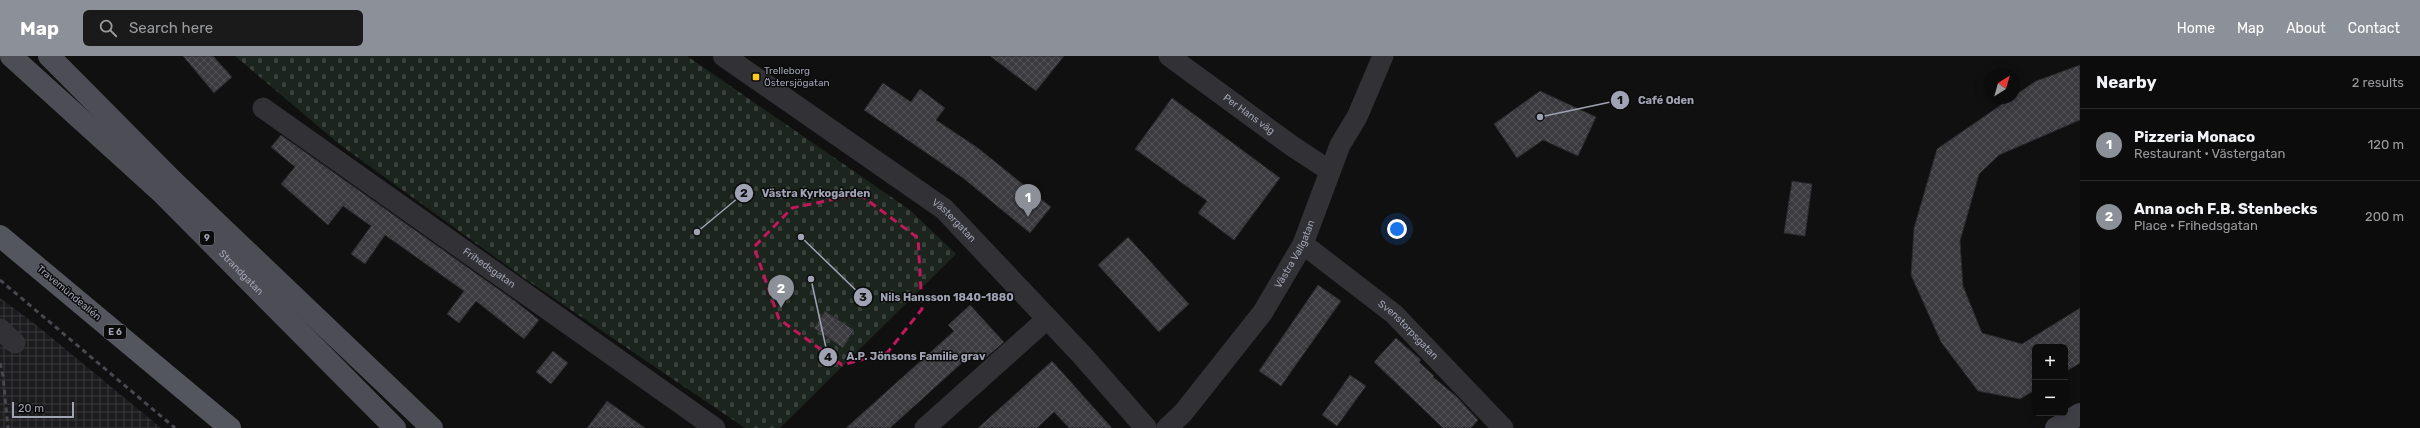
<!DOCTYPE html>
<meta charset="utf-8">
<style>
:root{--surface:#0c0c0d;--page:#1a1a1b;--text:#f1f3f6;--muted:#9a9b9d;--line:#2c2c2e;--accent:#8c9099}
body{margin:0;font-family:Rubik,sans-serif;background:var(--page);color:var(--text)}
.controls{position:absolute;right:12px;bottom:12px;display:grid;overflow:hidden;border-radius:6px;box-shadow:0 2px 10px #0003}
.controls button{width:36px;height:36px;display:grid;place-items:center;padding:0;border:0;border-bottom:1px solid var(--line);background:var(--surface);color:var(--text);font:20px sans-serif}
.compass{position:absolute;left:1984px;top:12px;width:36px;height:36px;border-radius:50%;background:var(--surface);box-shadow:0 2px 10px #0003;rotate:37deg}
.scale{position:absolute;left:12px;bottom:10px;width:62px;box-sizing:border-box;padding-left:4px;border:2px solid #a0a3b3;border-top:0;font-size:11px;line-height:14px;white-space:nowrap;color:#a0a3b3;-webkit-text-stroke:3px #0b0b0c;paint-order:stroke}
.you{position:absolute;left:1397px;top:173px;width:14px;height:14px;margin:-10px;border:3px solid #fff;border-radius:50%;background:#1a73e8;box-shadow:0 0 0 6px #1a73e833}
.badge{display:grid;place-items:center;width:26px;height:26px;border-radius:50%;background:var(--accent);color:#fff;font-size:13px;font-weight:700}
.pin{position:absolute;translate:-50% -33px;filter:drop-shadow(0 1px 2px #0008)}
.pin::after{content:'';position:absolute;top:21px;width:14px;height:12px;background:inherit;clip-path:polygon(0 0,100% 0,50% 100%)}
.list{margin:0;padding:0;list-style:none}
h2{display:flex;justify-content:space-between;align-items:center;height:52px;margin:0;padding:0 16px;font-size:17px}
h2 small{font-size:13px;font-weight:400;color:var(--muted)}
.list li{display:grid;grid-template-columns:26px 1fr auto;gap:12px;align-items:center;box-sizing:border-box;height:72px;padding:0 16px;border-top:1px solid var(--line)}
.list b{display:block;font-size:15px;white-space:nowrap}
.list p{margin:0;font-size:13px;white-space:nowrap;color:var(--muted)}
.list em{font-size:13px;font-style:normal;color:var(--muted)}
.icon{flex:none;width:22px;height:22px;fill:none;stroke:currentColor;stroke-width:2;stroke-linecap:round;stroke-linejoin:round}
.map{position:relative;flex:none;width:2080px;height:372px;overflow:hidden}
header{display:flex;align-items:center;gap:24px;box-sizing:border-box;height:56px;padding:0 20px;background:var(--accent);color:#fff}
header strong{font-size:19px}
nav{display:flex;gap:22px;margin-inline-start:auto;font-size:14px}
.search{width:280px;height:36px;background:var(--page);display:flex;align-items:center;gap:10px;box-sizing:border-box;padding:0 14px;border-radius:6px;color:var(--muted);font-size:15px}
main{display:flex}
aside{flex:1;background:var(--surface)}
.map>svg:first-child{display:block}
</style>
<header>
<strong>Map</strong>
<div class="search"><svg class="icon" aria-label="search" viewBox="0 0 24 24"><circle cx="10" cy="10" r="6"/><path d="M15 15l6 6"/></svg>Search here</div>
<nav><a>Home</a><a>Map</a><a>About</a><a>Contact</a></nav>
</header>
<main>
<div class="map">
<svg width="2080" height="372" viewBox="0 0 2080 372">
<defs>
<pattern id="industrial-grid" width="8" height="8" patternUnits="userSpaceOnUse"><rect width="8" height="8" fill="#1c1c1e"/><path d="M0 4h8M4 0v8" fill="none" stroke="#3a3a3c"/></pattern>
<pattern id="cemetery-stones" width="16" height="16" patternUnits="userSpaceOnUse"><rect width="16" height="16" fill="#1c241e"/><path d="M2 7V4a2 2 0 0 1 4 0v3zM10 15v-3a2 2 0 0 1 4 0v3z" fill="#3a413c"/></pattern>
<pattern id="building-cross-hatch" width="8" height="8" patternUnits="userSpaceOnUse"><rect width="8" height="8" fill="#3a3a3f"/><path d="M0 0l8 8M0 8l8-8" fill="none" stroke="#535358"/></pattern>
</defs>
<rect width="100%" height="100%" fill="#101011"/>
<polygon fill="url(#industrial-grid)" points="0,242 35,268 161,372 0,372"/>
<polygon fill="url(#cemetery-stones)" points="235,0 687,0 910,154 956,198 780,372 745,372 521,220 339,88"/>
<g fill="url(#building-cross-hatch)" stroke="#2a2a2d">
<polygon points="183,0 213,0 232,21 214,37"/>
<polygon points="990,0 1064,0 1036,35"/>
<polygon points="2080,9 2080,64 1999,99 1979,118 1960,185 1963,230 1982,277 2022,288 2080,252 2080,307 2065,316 2065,291 2035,291 2035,334 2020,343 1978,335 1941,286 1911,219 1914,172 1937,93 2011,42 2014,42 2014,40 2036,25"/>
<polygon points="883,27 911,46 920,33 945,52 936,64 978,92 1051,151 1030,177 963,122 864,54"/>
<polygon points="1540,35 1596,61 1578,100 1543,84 1517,102 1494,68"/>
<polygon points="1172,42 1280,122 1234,184 1198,157 1207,145 1135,93"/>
<polygon points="281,79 515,245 539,264 524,283 476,245 459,267 447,258 464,235 385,179 365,208 351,198 371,170 343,150 328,169 281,128 295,111 271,91"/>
<polygon points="1792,125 1812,128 1805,180 1784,177"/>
<polygon points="1128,181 1189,248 1159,276 1098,209"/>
<polygon points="1318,229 1341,245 1281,330 1259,315"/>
<polygon points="970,249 1004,286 982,305 974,296 890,372 846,372 954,275 948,269"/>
<polygon points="825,255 854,274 843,292 814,272"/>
<polygon points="1396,282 1421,304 1419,306 1434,320 1433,321 1456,340 1478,364 1471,372 1443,372 1374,306"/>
<polygon points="553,295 568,307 551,328 536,316"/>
<polygon points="1052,305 1112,372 1069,372 1054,356 1037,372 978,372"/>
<polygon points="1350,319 1366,330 1337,370 1322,359"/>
<polygon points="607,345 645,372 587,372"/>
</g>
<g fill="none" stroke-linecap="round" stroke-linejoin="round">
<g stroke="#313136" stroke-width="21">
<path id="s1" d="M1169,0L1292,90L1330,115"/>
<path id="s2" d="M263,52L715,372"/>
<path id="s3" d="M1303,188L1394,258L1503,372"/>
<polyline points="0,273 15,287"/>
<polyline points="925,372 1048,262"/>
<path id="s4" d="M1167,372L1183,357L1263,256L1303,188L1340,89L1357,61L1383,0"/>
</g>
<path stroke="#313136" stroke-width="22" id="s5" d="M724,0L944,153L1082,299L1146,372"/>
<polyline stroke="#3f3f46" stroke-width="22" points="2056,372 2080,358"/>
<g stroke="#4d4d55" stroke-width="22">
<path id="s6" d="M11,0L161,136L395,372"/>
<polyline points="49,0 173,125 432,372"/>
</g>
<polyline stroke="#54565e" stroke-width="22" points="0,180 230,372"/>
<g stroke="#48484f" stroke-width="3" stroke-dasharray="5 4" stroke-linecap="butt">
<polyline points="0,224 175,372"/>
<polyline points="0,307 3,320 8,372"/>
</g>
</g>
<path fill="none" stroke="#c2185b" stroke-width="3" stroke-dasharray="8 5" stroke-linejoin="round" d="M859,138L918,182L922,253L887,297L842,309L779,263L754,191L792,152Z"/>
<rect fill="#f9cd20" stroke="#0b0b0c" stroke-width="1.5" x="752" y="17" width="8" height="8" rx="2"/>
<g text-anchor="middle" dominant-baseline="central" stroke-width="3" stroke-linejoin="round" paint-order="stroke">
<g fill="#0b0b0c" stroke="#737581" stroke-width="1">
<rect x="200" y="175" width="14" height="14" rx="3"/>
<rect x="104" y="269" width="22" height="14" rx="3"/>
</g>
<g font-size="9" font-weight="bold" fill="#a0a3b3">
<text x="207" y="182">9</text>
<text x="115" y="276">E 6</text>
</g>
<g font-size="10" fill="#a0a3b3" stroke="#0b0b0c" text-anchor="start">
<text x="764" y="15">Trelleborg<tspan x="764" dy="12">Östersjögatan</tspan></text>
</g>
<g font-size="10" fill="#a0a3b3" stroke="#0b0b0c">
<text stroke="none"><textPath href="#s1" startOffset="99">Per Hans väg</textPath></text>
<text stroke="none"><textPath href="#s5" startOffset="283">Västergatan</textPath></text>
<text stroke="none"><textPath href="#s4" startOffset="217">Västra Vallgatan</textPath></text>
<text stroke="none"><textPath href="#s2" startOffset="277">Frihedsgatan</textPath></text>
<text stroke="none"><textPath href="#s6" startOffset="316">Strandgatan</textPath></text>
<text transform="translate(69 237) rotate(40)">Travemündeallén</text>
<text stroke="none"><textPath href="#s3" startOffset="136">Svenstorpsgatan</textPath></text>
</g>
</g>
<path fill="none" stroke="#a0a3b3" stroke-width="1.5" d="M1540 61L1620 44M697 176L744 137M801 181L863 241M811 223L828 301"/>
<g fill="#a0a3b3" stroke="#0b0b0c" stroke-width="1.5">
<circle cx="1540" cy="61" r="4"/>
<circle cx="697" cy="176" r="4"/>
<circle cx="801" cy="181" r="4"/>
<circle cx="811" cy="223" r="4"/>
<circle cx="1620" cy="44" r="10"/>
<circle cx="744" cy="137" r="10"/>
<circle cx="863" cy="241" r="10"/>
<circle cx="828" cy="301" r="10"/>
</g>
<g font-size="12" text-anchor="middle" font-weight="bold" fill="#111">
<text x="1620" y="48">1</text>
<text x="744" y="141">2</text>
<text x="863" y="245">3</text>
<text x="828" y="305">4</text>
</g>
<g font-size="11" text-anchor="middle" font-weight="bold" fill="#a0a3b3" stroke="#0b0b0c" stroke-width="3" stroke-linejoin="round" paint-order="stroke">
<text x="1666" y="48">Café Oden</text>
<text x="816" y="141">Västra Kyrkogården</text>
<text x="947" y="245">Nils Hansson 1840-1880</text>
<text x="916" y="304">A.P. Jönsons Familie grav</text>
</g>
</svg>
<div class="controls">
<button>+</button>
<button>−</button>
</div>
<svg class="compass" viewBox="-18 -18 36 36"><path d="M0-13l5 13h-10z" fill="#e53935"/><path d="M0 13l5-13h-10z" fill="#9a9b9d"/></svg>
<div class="scale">20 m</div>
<div class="you"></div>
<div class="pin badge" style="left:1028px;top:161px">1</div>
<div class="pin badge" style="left:781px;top:252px">2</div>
</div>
<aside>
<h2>Nearby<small>2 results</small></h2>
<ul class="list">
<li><span class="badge">1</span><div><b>Pizzeria Monaco</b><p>Restaurant · Västergatan</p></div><em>120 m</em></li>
<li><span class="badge">2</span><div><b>Anna och F.B. Stenbecks</b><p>Place · Frihedsgatan</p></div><em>200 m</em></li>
</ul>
</aside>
</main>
